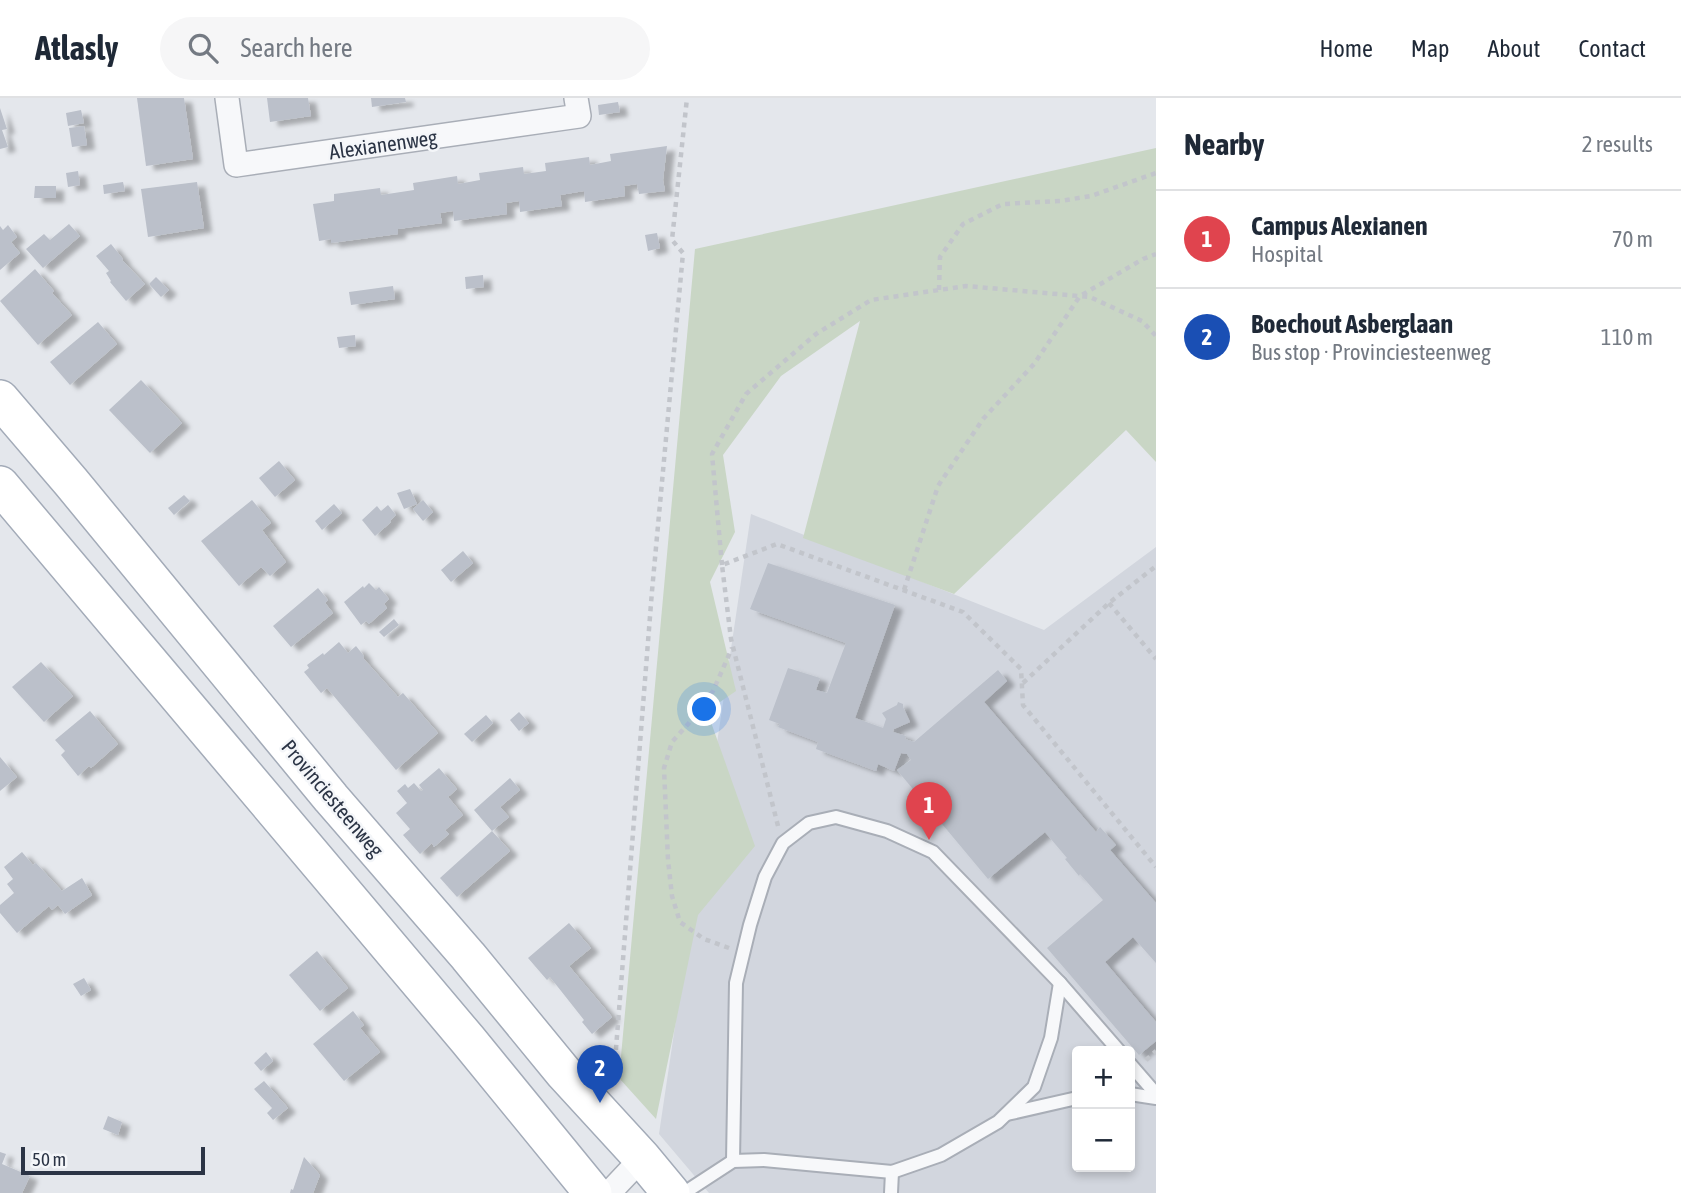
<!DOCTYPE html>
<meta charset="utf-8">
<style>
:root{--surface:#fff;--page:#f6f6f7;--text:#1f2937;--muted:#747a83;--line:#e0e1e3;--accent:#111827}
body{margin:0;font-family:"Asap Condensed",sans-serif;background:var(--page);color:var(--text)}
.controls{position:absolute;right:21px;bottom:21px;display:grid;overflow:hidden;border-radius:7px;box-shadow:0 4px 10px #0003}
.controls button{width:63px;height:63px;display:grid;place-items:center;padding:0;border:0;border-bottom:2px solid var(--line);background:var(--surface);color:var(--text);font:35px sans-serif}
.scale{position:absolute;left:21px;bottom:18px;width:184px;box-sizing:border-box;padding-left:7px;border:4px solid #2b3445;border-top:0;font-size:19px;line-height:24px;white-space:nowrap;color:#2b3445;-webkit-text-stroke:5px #f4f6f9;paint-order:stroke}
.you{position:absolute;left:705px;top:612px;width:24px;height:24px;margin:-18px;border:5px solid #fff;border-radius:50%;background:#1a73e8;box-shadow:0 0 0 10px #1a73e833}
.badge{display:grid;place-items:center;width:46px;height:46px;border-radius:50%;background:var(--accent);color:#fff;font-size:23px;font-weight:700}
.pin{position:absolute;translate:-50% -58px;filter:drop-shadow(0 2px 4px #0008)}
.pin::after{content:'';position:absolute;top:37px;width:24px;height:21px;background:inherit;clip-path:polygon(0 0,100% 0,50% 100%)}
.list{margin:0;padding:0;list-style:none}
h2{display:flex;justify-content:space-between;align-items:center;height:91px;margin:0;padding:0 28px;font-size:30px}
h2 small{font-size:23px;font-weight:400;color:var(--muted)}
.list li{display:grid;grid-template-columns:46px 1fr auto;gap:21px;align-items:center;box-sizing:border-box;height:98px;padding:0 28px;border-top:2px solid var(--line)}
.list b{display:block;font-size:26px;white-space:nowrap}
.list p{margin:0;font-size:23px;white-space:nowrap;color:var(--muted)}
.list em{font-size:23px;font-style:normal;color:var(--muted)}
.icon{flex:none;width:38px;height:38px;fill:none;stroke:currentColor;stroke-width:2;stroke-linecap:round;stroke-linejoin:round}
.map{position:relative;flex:none;width:1156px;height:1095px;overflow:hidden}
header{display:flex;align-items:center;gap:42px;box-sizing:border-box;height:98px;padding:0 35px;background:var(--surface);border-bottom:2px solid var(--line)}
header strong{font-size:33px}
nav{display:flex;gap:38px;margin-inline-start:auto;font-size:24px}
.search{width:490px;height:63px;background:var(--page);display:flex;align-items:center;gap:18px;box-sizing:border-box;padding:0 24px;border-radius:38px;color:var(--muted);font-size:26px}
main{display:flex}
aside{flex:1;background:var(--surface)}
.map>svg:first-child{display:block}
</style>
<header>
<strong>Atlasly</strong>
<div class="search"><svg class="icon" aria-label="search" viewBox="0 0 24 24"><circle cx="10" cy="10" r="6"/><path d="M15 15l6 6"/></svg>Search here</div>
<nav><a>Home</a><a>Map</a><a>About</a><a>Contact</a></nav>
</header>
<main>
<div class="map">
<svg width="1156" height="1095" viewBox="0 0 1156 1095">
<defs>
<filter id="shadow"><feDropShadow dx="8" dy="4.5" stdDeviation="2" flood-color="#0004"/></filter>
</defs>
<rect width="100%" height="100%" fill="#e4e7ec"/>
<path fill="#d2d6de" fill-rule="evenodd" d="M751,416L1044,532L1156,449V1095H709L659,1036ZM1077,953H1130V1069H1077Z"/>
<polygon fill="#c9d6c5" points="1156,50 1156,364 1126,332 954,496 803,440 860,223 781,278 723,357 735,434 710,484 736,593 707,613 755,748 698,817 656,1021 619,980 695,151"/>
<g fill="#bbc0ca" filter="url(#shadow)">
<polygon points="137,0 184,0 193,61 146,68"/>
<polygon points="267,0 308,0 311,18 270,24"/>
<polygon points="371,0 405,0 406,4 372,9"/>
<polygon points="618,4 620,14 599,17 598,7"/>
<polygon points="0,10 7,31 2,32 8,49 0,51"/>
<polygon points="81,12 84,25 68,28 66,15"/>
<polygon points="84,28 87,47 72,49 69,30"/>
<polygon points="667,48 663,82 665,93 639,96 637,86 624,88 625,98 585,104 584,93 560,97 562,108 520,114 519,103 506,105 507,116 454,123 453,113 440,115 442,125 398,131 398,136 331,145 331,141 319,143 313,106 334,103 334,96 380,90 381,97 414,92 413,85 457,78 458,86 480,82 479,75 523,69 524,76 546,73 545,65 589,59 590,67 611,63 610,56"/>
<polygon points="78,73 80,87 68,89 66,75"/>
<polygon points="123,84 125,93 104,96 103,87"/>
<polygon points="197,84 204,130 148,139 141,91"/>
<polygon points="35,88 56,88 56,100 34,100"/>
<polygon points="69,126 80,138 43,170 26,151 44,136 50,142"/>
<polygon points="8,127 17,139 11,144 20,155 0,172 0,128 3,132"/>
<polygon points="657,135 660,150 648,153 645,137"/>
<polygon points="111,146 123,161 122,162 145,186 126,203 110,184 111,183 106,175 109,173 96,158"/>
<polygon points="35,171 54,193 52,195 72,217 38,247 0,203"/>
<polygon points="483,177 484,189 466,191 465,179"/>
<polygon points="156,179 169,192 161,199 149,186"/>
<polygon points="393,188 395,201 351,207 349,194"/>
<polygon points="98,224 117,246 70,287 50,264"/>
<polygon points="355,237 356,248 339,250 337,239"/>
<polygon points="141,282 182,325 150,355 109,312"/>
<polygon points="279,363 295,382 275,399 259,380"/>
<polygon points="410,391 417,406 404,411 397,395"/>
<polygon points="184,397 190,403 174,417 168,410"/>
<polygon points="252,402 271,425 262,432 286,464 270,478 261,469 239,488 201,443"/>
<polygon points="423,402 433,414 423,423 413,411"/>
<polygon points="334,406 342,415 322,432 315,423"/>
<polygon points="388,407 396,417 390,423 391,424 375,438 362,422 377,408 381,413"/>
<polygon points="463,453 473,465 451,484 441,472"/>
<polygon points="768,465 895,507 855,620 883,630 886,621 882,615 897,607 898,604 903,606 903,609 910,624 894,631 893,634 906,638 905,641 914,644 998,572 1007,583 984,604 1096,734 1100,729 1116,747 1110,752 1156,805 1156,865 1133,839 1105,864 1156,924 1156,943 1139,957 1047,850 1103,802 1080,776 1079,778 1065,761 1067,760 1045,734 988,781 897,672 911,662 907,656 901,655 894,673 878,666 876,673 816,651 818,644 778,629 780,626 769,622 788,570 820,580 816,592 827,595 846,545 750,511"/>
<polygon points="369,485 376,492 379,489 389,501 384,506 387,510 369,526 366,523 361,527 344,504 363,488 364,490"/>
<polygon points="318,490 328,502 325,505 333,515 291,549 273,528"/>
<polygon points="394,521 399,527 384,539 379,534"/>
<polygon points="339,544 348,555 356,548 364,558 363,560 398,599 403,595 438,635 396,672 327,590 321,595 304,574 309,570 307,567 323,555 324,557"/>
<polygon points="41,564 73,598 44,624 12,589"/>
<polygon points="90,613 118,646 91,670 89,668 78,678 61,657 65,653 55,642"/>
<polygon points="519,614 529,625 519,633 510,622"/>
<polygon points="486,617 493,625 472,644 464,636"/>
<polygon points="0,659 17,679 0,693"/>
<polygon points="439,670 457,691 448,699 463,717 445,732 449,736 434,749 432,745 420,756 403,737 410,731 396,715 407,705 397,693 405,686 408,690 414,685 421,693 423,692 419,687"/>
<polygon points="510,680 520,692 500,709 509,719 492,733 474,712"/>
<polygon points="492,733 510,753 457,799 440,780"/>
<polygon points="22,754 33,767 36,765 62,793 82,780 92,797 65,816 58,807 52,812 49,808 17,835 0,815 0,807 14,795 7,786 13,781 4,769"/>
<polygon points="569,825 591,850 569,868 612,919 592,936 582,924 584,922 550,879 547,882 528,860"/>
<polygon points="317,853 348,890 320,913 289,877"/>
<polygon points="84,880 91,892 81,898 73,886"/>
<polygon points="353,913 364,927 360,930 380,954 344,983 313,946"/>
<polygon points="266,954 273,963 261,973 254,965"/>
<polygon points="264,983 288,1010 273,1022 267,1015 272,1010 254,991"/>
<polygon points="108,1018 122,1024 118,1037 103,1031"/>
<polygon points="0,1054 6,1056 2,1066 30,1078 22,1095 0,1095"/>
<polygon points="304,1059 320,1077 313,1095 290,1095 291,1091 293,1092"/>
</g>
<g fill="none" stroke-linecap="round" stroke-linejoin="round">
<defs>
<g id="lane">
<polyline points="1130,966 1156,996"/>
<polyline points="1130,996 1156,1000"/>
<polyline points="1007,1016 1077,1000"/>
<polyline points="733,1063 736,885 750,827 765,779 783,745 809,725 836,719 887,733 933,754 1060,885 1119,953"/>
<polyline points="684,1095 733,1063 764,1062 892,1074 941,1057 998,1024 1034,989 1051,940 1060,885"/>
<polyline points="891,1095 892,1074"/>
</g>
<g id="street">
<polyline points="227,0 236,67 579,18 576,0"/>
<polyline points="609,1095 642,1060"/>
</g>
<g id="primary">
<polyline points="0,301 71,384 331,700 468,858 564,975 642,1060 671,1095"/>
<polyline points="0,387 468,942 593,1095"/>
</g>
</defs>
<use href="#lane" stroke="#a9aeb7" stroke-width="16"/>
<use href="#street" stroke="#a9aeb7" stroke-width="26"/>
<use href="#primary" stroke="#a3abb8" stroke-width="40"/>
<g stroke="#c2c5cb" stroke-width="4.5" stroke-dasharray="5 5" stroke-linecap="butt">
<polyline points="939,192 940,159 963,126 1003,106 1060,103 1091,98 1156,75"/>
<polyline points="722,467 712,356 746,296 816,236 871,202 966,188 1090,199 1142,223 1156,238"/>
<polyline points="904,492 938,388 983,321 1034,266 1080,198 1143,161 1156,156"/>
<polyline points="1109,505 1156,561"/>
<polyline points="1023,585 1109,505 1156,468"/>
<polyline points="778,728 731,541 722,467 777,446 963,514 1021,571 1023,607 1156,769"/>
<polyline points="729,850 704,841 680,824 672,798 668,762 664,670 672,644 689,625 713,593 732,550"/>
<polyline points="1146,962 1156,953"/>
<polyline points="611,981 614,976 652,493 683,155 672,142 687,0"/>
</g>
<use href="#lane" stroke="#f7f8fa" stroke-width="12"/>
<use href="#street" stroke="#f7f8fa" stroke-width="23"/>
<use href="#primary" stroke="#fff" stroke-width="37"/>
</g>
<g text-anchor="middle" dominant-baseline="central" stroke-width="5" stroke-linejoin="round" paint-order="stroke">
<g font-size="21" fill="#2b3445" stroke="#f4f6f9">
<text transform="translate(383 46) rotate(-8)">Alexianenweg</text>
<text transform="translate(333 700) rotate(50)">Provinciesteenweg</text>
</g>
</g>
</svg>
<div class="controls">
<button>+</button>
<button>−</button>
</div>
<div class="scale">50 m</div>
<div class="you"></div>
<div class="pin badge" style="left:929px;top:742px;background:#e0444e">1</div>
<div class="pin badge" style="left:600px;top:1005px;background:#1a4fb4">2</div>
</div>
<aside>
<h2>Nearby<small>2 results</small></h2>
<ul class="list">
<li><span class="badge" style="background:#e0444e">1</span><div><b>Campus Alexianen</b><p>Hospital</p></div><em>70 m</em></li>
<li><span class="badge" style="background:#1a4fb4">2</span><div><b>Boechout Asberglaan</b><p>Bus stop · Provinciesteenweg</p></div><em>110 m</em></li>
</ul>
</aside>
</main>
